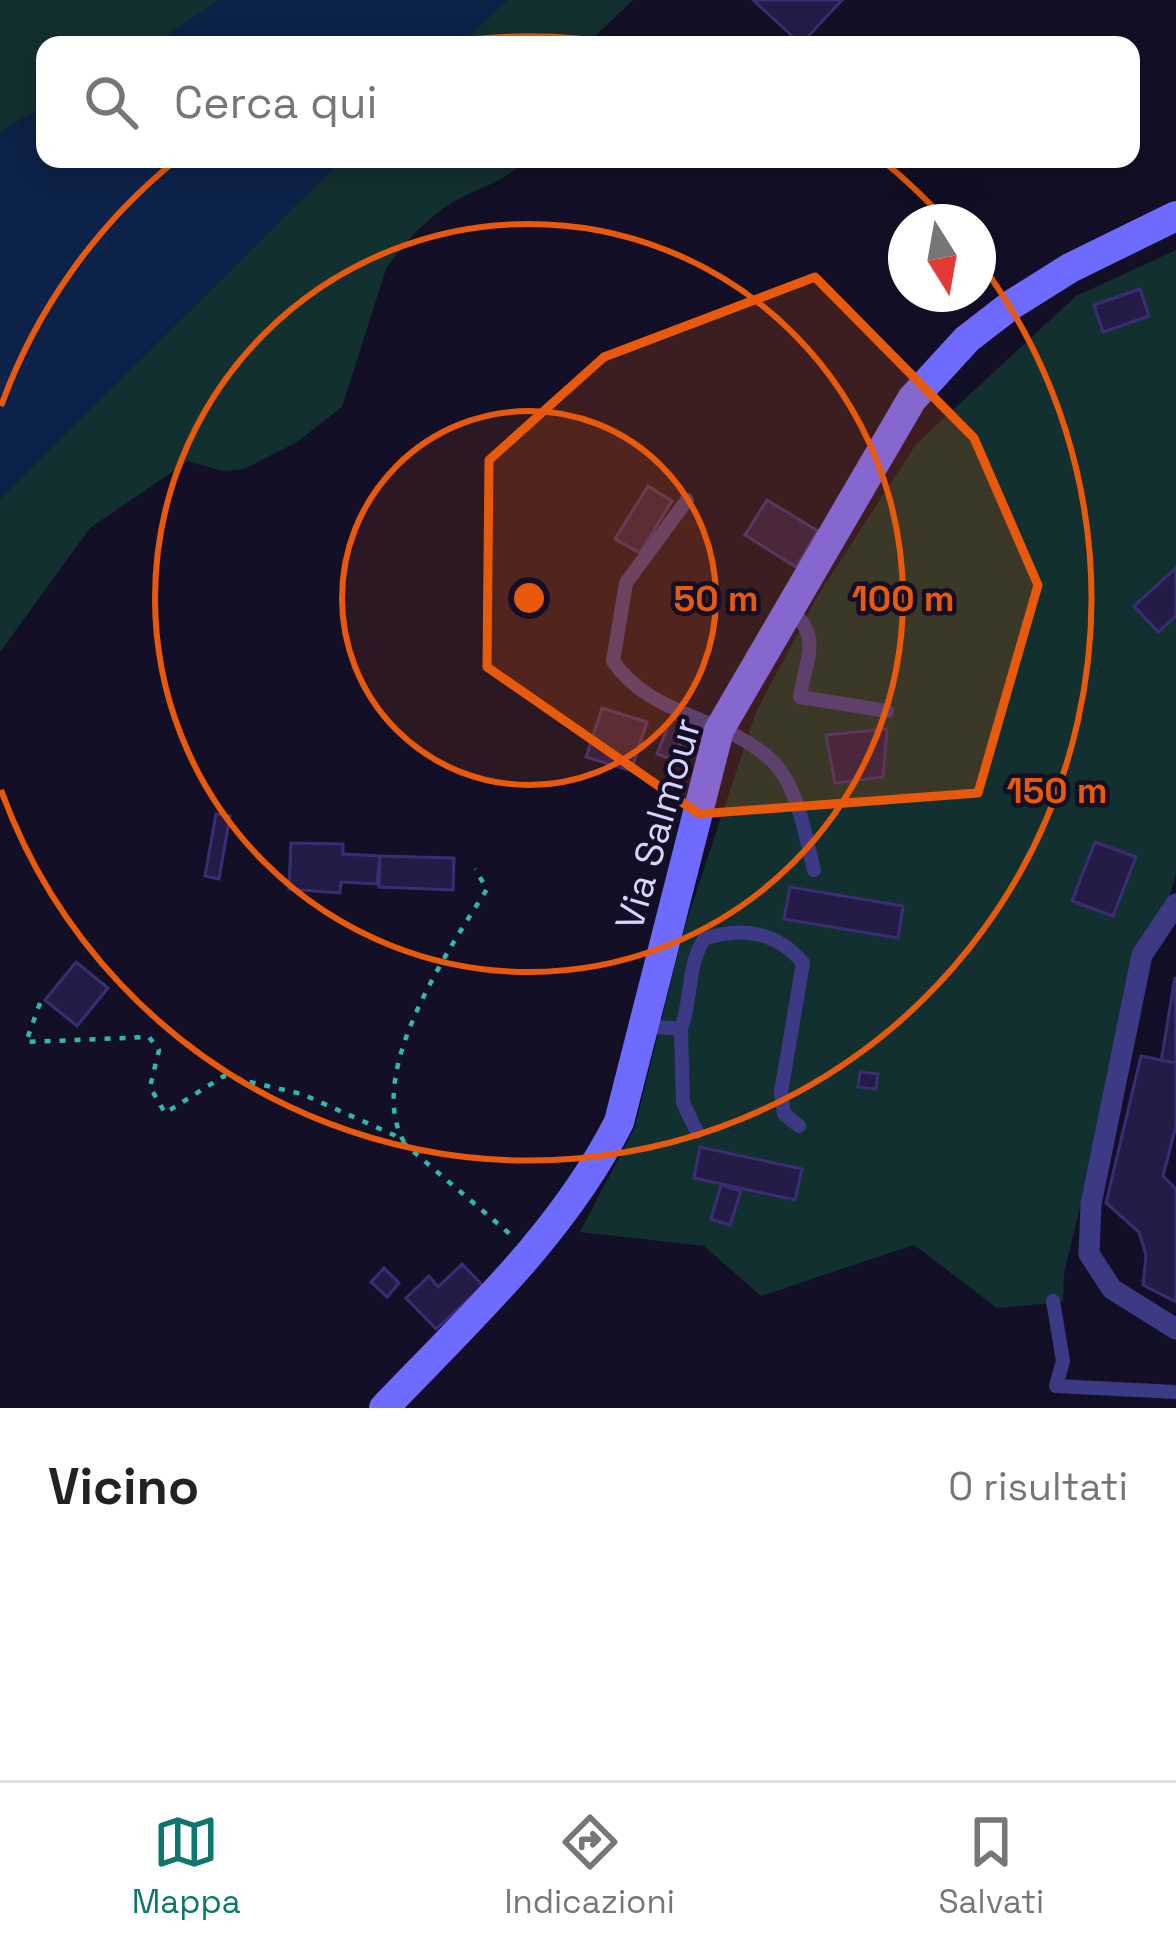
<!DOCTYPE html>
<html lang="it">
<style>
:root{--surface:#fff;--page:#f2f2f2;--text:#222;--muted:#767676;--line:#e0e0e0;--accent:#0f766e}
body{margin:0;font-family:"Space Grotesk",sans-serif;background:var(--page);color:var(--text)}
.compass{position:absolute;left:888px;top:204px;width:108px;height:108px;border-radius:50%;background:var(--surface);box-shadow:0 6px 30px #0003;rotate:169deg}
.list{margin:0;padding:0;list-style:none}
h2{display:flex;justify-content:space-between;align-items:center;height:156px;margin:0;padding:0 48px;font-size:51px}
h2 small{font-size:39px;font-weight:400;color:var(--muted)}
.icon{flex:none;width:66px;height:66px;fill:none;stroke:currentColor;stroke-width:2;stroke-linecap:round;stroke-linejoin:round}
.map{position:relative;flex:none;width:1176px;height:1408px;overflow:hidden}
.search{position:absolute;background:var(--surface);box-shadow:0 6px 30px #0003;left:36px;right:36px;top:36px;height:132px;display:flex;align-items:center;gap:30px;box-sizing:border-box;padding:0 42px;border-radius:24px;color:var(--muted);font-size:45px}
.sheet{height:372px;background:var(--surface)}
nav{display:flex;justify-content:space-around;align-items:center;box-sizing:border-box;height:168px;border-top:3px solid var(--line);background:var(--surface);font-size:33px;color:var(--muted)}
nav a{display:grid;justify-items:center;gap:6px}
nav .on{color:var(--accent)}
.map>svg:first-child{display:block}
</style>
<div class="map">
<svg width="1176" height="1408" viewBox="0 0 1176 1408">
<rect width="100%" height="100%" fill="#130f26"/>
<g fill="#12302f">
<polygon points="0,0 219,0 154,45 45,45 45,106 0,132"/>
<polygon points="507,0 633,0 586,45 460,45"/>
<path d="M342,159H526C507,182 478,187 453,202C427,218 403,244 386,269L342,407L297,442L244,469L222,471L188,461L90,528L0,652V499Z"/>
<polygon points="1176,250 1176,874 1087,1179 1064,1273 1063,1302 997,1308 914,1245 761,1296 704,1246 580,1232 635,1127 684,929 756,712 817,597 916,444 1076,296"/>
</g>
<g fill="#0c2248">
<polygon points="219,0 507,0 460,45 154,45"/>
<polygon points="45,106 45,159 342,159 0,499 0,132"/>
</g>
<g fill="#241b47" stroke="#3b2d73" stroke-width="3">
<polygon points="753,0 842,0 801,44"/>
<polygon points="1140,289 1149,316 1103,332 1094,305"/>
<polygon points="648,486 672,501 640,553 615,539"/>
<polygon points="767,500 818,531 796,567 745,535"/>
<polygon points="1176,568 1176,616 1158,632 1134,606"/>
<polygon points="602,708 647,722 631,771 586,757"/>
<polygon points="671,718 688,724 674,760 657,754"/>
<polygon points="887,729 883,777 835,783 826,735"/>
<polygon points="216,814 230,816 219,879 205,876"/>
<polygon points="1095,842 1136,857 1113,916 1072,901"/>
<polygon points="291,843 343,844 343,854 380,856 377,884 341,882 340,893 289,889"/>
<polygon points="380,856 454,858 453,890 379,887"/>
<polygon points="790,887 903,906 898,938 784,919"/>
<polygon points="76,962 108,988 77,1026 45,1000"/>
<polygon points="1175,977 1176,1063 1161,1062"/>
<polygon points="1141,1056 1176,1063 1176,1126 1163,1176 1176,1189 1176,1302 1143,1285 1146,1255 1139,1232 1106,1203"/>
<polygon points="860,1072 878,1074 876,1089 858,1087"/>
<polygon points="700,1147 802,1169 795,1200 694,1178"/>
<polygon points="721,1185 741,1191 730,1225 711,1219"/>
<polygon points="462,1264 483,1286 436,1329 406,1298 429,1276 438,1287"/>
<polygon points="384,1268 399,1283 387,1297 371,1282"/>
</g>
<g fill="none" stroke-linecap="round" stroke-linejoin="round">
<g stroke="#2fb8b0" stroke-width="4.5" stroke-dasharray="6 9" stroke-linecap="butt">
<polyline points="40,1003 26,1042 149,1037 159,1050 150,1087 165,1113 224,1076 302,1094 394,1135 511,1235"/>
<path d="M404,1142C364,1072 450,948 487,889L475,869"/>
</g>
<g stroke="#3d3a85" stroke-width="14">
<path d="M687,500L626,583L613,661C650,716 722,716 769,758C798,783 805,835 814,870"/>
<path d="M791,610C823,638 805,660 800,697L887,711"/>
<path d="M645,1026L681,1029C692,999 687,966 704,939C742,926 778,932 803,963L781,1092L784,1114L799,1126"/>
<polyline points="681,1029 683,1103 697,1132"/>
<polyline points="1053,1301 1063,1361 1056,1386 1176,1392"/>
</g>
<polyline stroke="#3d3a85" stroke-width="21" points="1176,904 1142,955 1091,1204 1089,1254 1112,1289 1176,1329"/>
<path stroke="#6f6bff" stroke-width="30" d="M384,1408C470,1318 563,1233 619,1122L719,730L912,399L967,339L1011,305L1070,268L1176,216"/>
</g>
<path fill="#e8590c" fill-opacity="0.2" stroke="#e8590c" stroke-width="9" stroke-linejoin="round" d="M815,277L974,438L1038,585L978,793L699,814L487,667L489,460L604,357Z"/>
<circle cx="529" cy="598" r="187" fill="#e8590c" fill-opacity=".12"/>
<g fill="none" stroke="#e8590c" stroke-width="6">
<circle cx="529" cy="598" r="187"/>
<circle cx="529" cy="598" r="374"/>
<path d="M1 406A562 562 0 0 1 175 161M431 45A562 562 0 0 1 627 45M883 161A562 562 0 0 1 947 222M981 264A562 562 0 1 1 1 790"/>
</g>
<g text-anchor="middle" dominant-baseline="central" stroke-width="9" stroke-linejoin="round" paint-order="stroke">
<g font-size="39" fill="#d9d4ff" stroke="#130f26">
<text transform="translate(658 824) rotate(-74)">Via Salmour</text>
</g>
</g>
<circle cx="529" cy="598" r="18" fill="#e8590c" stroke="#130f26" stroke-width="6"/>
<g font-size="36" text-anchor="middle" font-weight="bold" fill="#e8590c" stroke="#130f26" stroke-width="9" stroke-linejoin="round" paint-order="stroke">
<text x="716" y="611">50 m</text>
<text x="903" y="611">100 m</text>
<text x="1057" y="803">150 m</text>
</g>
</svg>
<svg class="compass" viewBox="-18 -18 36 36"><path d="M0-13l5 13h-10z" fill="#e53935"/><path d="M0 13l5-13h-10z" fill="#767676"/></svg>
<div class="search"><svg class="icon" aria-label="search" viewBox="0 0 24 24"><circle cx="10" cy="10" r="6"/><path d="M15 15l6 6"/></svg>Cerca qui</div>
</div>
<section class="sheet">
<h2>Vicino<small>0 risultati</small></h2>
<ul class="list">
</ul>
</section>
<nav>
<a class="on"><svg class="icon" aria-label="map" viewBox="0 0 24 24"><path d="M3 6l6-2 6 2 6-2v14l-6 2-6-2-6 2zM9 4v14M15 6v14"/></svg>Mappa</a>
<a><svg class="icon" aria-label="directions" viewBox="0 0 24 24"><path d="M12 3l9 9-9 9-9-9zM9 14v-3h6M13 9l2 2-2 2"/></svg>Indicazioni</a>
<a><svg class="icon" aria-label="saved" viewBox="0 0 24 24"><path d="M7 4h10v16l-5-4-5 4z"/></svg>Salvati</a>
</nav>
